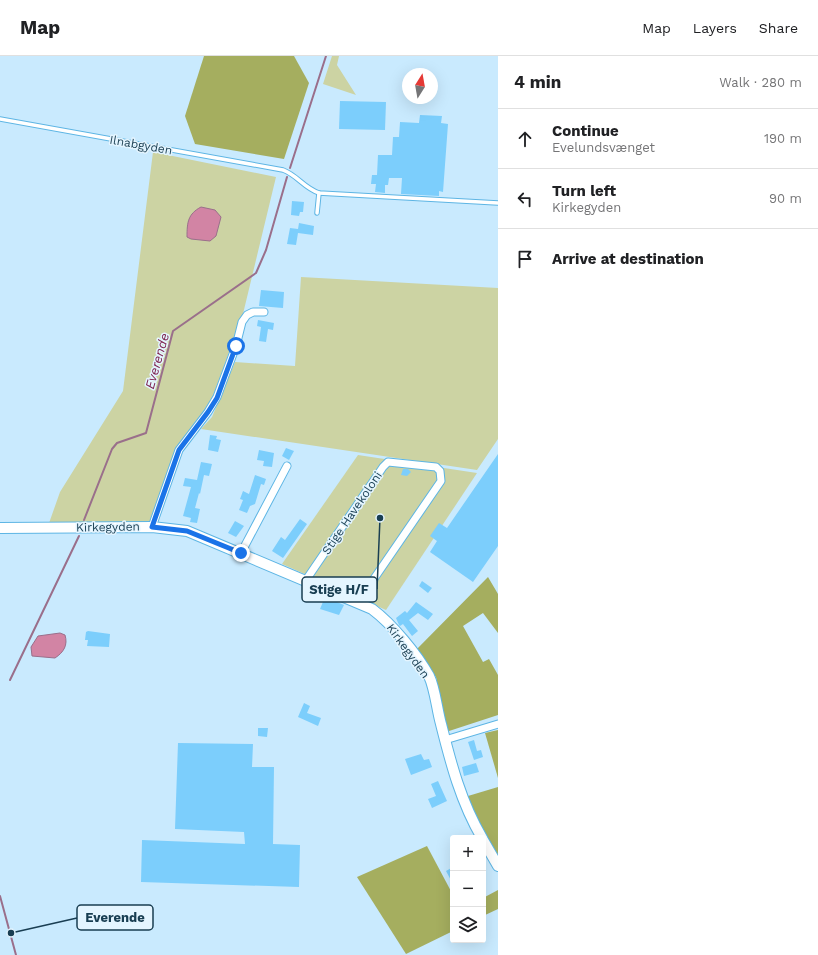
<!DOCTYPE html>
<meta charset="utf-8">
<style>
:root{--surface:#fff;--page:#f2f2f2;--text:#202124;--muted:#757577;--line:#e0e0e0}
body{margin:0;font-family:"Work Sans",sans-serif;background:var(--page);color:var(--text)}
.controls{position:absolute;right:12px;bottom:12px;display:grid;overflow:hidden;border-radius:4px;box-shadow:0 4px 16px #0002}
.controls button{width:36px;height:36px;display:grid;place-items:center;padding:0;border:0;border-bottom:1px solid var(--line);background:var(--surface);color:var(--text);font:20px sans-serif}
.compass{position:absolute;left:402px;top:12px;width:36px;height:36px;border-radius:50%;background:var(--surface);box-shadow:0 4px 16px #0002;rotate:11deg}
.stop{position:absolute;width:12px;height:12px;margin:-9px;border:3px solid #1a73e8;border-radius:50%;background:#fff}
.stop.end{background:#1a73e8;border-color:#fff;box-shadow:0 1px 4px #0008}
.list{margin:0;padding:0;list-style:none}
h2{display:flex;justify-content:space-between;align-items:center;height:52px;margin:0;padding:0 16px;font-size:17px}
h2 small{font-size:13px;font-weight:400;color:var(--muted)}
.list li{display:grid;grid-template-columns:26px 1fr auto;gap:12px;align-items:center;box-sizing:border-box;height:60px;padding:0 16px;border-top:1px solid var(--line)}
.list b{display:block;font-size:15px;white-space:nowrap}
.list p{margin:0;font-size:13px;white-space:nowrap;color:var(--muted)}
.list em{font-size:13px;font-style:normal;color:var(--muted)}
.icon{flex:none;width:22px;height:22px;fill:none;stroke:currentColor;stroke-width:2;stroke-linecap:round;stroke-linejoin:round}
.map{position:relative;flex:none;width:498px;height:899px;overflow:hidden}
header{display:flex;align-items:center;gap:24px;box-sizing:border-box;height:56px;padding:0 20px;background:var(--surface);border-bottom:1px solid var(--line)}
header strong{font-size:19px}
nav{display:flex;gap:22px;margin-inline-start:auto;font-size:14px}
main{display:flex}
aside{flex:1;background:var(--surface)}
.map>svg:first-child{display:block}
</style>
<header>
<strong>Map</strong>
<nav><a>Map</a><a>Layers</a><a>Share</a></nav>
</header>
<main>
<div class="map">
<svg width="498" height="899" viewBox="0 0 498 899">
<rect width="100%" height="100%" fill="#c9eafe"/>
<g fill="#ccd3a3">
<polygon points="332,0 339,0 337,9 356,39 323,28"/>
<polygon points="153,96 276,121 242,262 238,269 225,308 213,340 203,358 176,392 149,467 48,470 60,436 123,335"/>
<polygon points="301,221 498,232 498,383 477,414 201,373 212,361 235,306 295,310"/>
<polygon points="358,399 477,417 386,554 282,508"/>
</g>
<g fill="#a5ae5f">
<polygon points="204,0 294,0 309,27 284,103 195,88 185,60"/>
<polygon points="488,521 498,538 498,577 483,557 463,570 483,606 489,603 498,619 498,659 446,676 436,621 415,595"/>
<polygon points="498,674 498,722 485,677"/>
<polygon points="498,731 498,799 474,759 468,740"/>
<polygon points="427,790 453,839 453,875 406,898 357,821"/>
<polygon points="498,834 498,853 483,860 483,842"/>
</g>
<g fill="#d284a4" stroke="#9a6f8b">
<path d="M201,151L215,154L221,161L216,180L210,185L191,183L187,181C187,166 188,158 201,151Z"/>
<path d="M60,577L65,579C68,589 64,596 55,602L32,600L31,591L38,580Z"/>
</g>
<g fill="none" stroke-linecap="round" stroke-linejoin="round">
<g stroke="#9a6f8b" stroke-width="2">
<polyline points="290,112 326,0"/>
<polyline points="84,464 112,393 117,387 146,377 173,275 256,217 266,194 287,121"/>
<polyline points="10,624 79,480"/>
<polyline points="0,840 16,899"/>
</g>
</g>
<g fill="#7ccefc">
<polygon points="340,45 386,46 385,74 339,73"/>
<polygon points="420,59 442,60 441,67 448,68 443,136 439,135 439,140 401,138 402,122 389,122 388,129 385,129 385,137 375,136 376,128 371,128 372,119 377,119 378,99 392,99 393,81 399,81 400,66 419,67"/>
<polygon points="292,145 304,146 303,156 300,156 299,160 291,159"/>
<polygon points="299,167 314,170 313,179 298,177 296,189 287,188 290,172 298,173"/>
<polygon points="261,234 284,236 283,252 259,250"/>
<polygon points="258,264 274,267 273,274 268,273 266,286 259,285 261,271 257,270"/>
<polygon points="210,379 217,380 216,383 221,384 218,396 208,394"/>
<polygon points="286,392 294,395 289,404 282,400"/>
<polygon points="259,394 274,397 272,411 263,410 264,405 257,404"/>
<polygon points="498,398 498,490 473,526 430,496 437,485 430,480 439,467 447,472"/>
<polygon points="201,406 212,408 209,420 204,419 200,438 199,437 195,452 200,453 197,467 190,466 191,462 183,460 191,431 183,430 185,422 197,424"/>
<polygon points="403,413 408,413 411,416 407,420 401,419"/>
<polygon points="255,419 266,423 264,429 261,428 255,448 250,450 247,457 239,454 243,444 240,443 243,435 249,438"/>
<polygon points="300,463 307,468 283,502 272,495 281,481 285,484"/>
<polygon points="235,465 244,470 236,481 228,477"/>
<polygon points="422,525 432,532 428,537 419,530"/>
<polygon points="325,541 344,549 339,559 320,553"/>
<polygon points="416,546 433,558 428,564 418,557 409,564 418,575 412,580 403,568 400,570 399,569 396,562 405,555 407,557"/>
<polygon points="88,575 110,578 109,591 87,590 88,584 85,584 86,576"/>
<polygon points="304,647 310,650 307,657 321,662 318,670 298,661"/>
<polygon points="258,672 268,672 267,681 258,680"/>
<polygon points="474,684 477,695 481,694 483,701 474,704 468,686"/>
<polygon points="178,687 253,688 252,711 274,711 273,788 300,789 299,831 141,826 142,784 245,788 244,776 175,773"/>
<polygon points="421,698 424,704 429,703 432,711 411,719 405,703"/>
<polygon points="476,707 479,716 464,720 462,711"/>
<polygon points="438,725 447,745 432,752 428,743 436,740 431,728"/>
<polygon points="453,811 453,828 446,815"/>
</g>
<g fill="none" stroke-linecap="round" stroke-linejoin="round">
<defs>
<g id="lane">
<path d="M0,63L283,114C297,119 304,132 319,137L498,147"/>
<polyline points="317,157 319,137"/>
</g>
<g id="street">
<polyline points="152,471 179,394 208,356 217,341 236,290 242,266 247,259 253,256 264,256"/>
<polyline points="241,497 287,410"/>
<polyline points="306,524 383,411 388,406 436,411 440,415 441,425 358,546"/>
<polyline points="445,684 498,668"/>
</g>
<g id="secondary">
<path d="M0,472L152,471L187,475L372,553C392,568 417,598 429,620C435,632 437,654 441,668C451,708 461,746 482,782"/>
<polyline points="483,784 498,810"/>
</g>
</defs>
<use href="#lane" stroke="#5db5e4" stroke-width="5.5"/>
<use href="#street" stroke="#5db5e4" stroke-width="9"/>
<use href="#secondary" stroke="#5db5e4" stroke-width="12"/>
<use href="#lane" stroke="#fff" stroke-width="3.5"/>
<use href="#street" stroke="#fff" stroke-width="7"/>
<use href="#secondary" stroke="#fff" stroke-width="10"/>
</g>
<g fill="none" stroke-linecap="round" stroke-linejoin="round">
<polyline stroke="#1a73e8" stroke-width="5" points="236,290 217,342 208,356 179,394 152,471 187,475 241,497"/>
</g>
<g text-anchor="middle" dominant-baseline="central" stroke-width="3" stroke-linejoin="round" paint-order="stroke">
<g font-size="12" fill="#193e52" stroke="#e4f5ff">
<text transform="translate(141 89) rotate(10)">Ilnabgyden</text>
<text transform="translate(352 457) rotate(-56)">Stige Havekoloni</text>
<text transform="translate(108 471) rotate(-1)">Kirkegyden</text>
<text transform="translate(408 595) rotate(54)">Kirkegyden</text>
</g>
<g font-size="13" font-style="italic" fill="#7e224f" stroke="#e4f5ff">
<text transform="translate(157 305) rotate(-74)">Everende</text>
</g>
</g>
<path fill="none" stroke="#193e52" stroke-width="1.5" d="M380 462L377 533M11 877L77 862"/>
<g fill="#193e52" stroke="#e4f5ff" stroke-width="1.5">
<circle cx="380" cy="462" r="4"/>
<circle cx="11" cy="877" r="4"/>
</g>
<g fill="#e4f5ff" stroke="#193e52" stroke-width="1.5">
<rect x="302" y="521" width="75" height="25" rx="4"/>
<rect x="77" y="849" width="76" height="25" rx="4"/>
</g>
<g font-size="13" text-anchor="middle" font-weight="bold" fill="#193e52">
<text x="339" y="538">Stige H/F</text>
<text x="115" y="866">Everende</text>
</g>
</svg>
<div class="controls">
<button>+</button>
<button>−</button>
<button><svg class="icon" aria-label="layers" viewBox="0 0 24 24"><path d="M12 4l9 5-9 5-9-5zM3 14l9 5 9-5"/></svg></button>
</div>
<svg class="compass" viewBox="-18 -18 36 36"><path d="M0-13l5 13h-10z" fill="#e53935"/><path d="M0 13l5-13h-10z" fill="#757577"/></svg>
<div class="stop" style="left:236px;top:290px"></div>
<div class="stop end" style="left:241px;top:497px"></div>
</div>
<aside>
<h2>4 min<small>Walk · 280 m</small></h2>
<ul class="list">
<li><svg class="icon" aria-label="ahead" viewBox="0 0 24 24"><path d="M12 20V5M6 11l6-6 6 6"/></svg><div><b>Continue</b><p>Evelundsvænget</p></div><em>190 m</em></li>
<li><svg class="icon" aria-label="left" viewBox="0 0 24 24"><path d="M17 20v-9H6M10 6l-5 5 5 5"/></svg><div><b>Turn left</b><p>Kirkegyden</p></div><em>90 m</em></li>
<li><svg class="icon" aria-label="arrive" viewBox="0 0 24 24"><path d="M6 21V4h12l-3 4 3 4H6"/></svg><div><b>Arrive at destination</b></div></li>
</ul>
</aside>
</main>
